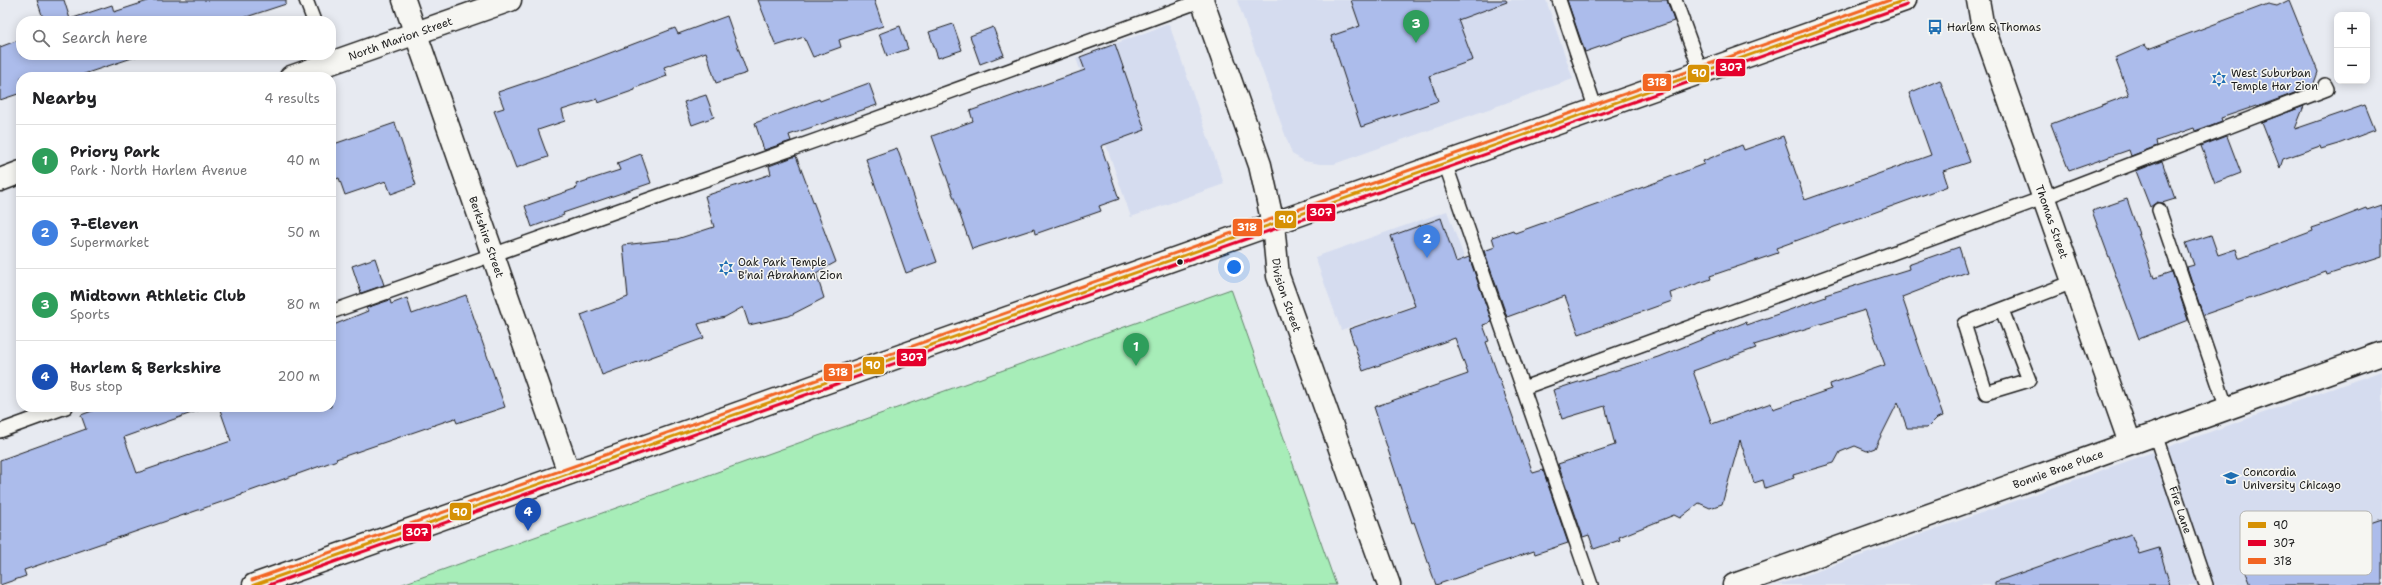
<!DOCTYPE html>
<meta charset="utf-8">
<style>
:root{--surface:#fff;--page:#f6f6f6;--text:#202124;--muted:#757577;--line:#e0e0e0;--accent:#2563eb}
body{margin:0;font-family:"Shantell Sans",sans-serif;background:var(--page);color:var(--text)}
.controls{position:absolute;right:12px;top:12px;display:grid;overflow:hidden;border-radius:8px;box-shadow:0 2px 10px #0003}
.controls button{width:36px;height:36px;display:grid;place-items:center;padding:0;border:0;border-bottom:1px solid var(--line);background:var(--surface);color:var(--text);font:20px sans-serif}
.you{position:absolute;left:1234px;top:267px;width:14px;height:14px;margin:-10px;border:3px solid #fff;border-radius:50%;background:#1a73e8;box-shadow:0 0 0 6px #1a73e833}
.badge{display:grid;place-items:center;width:26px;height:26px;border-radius:50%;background:var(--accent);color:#fff;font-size:13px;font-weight:700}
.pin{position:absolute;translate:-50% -33px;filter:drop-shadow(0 1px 2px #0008)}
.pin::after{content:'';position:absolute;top:21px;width:14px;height:12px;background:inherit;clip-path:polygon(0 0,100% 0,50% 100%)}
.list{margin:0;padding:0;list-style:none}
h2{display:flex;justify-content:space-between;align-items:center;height:52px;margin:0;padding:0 16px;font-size:17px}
h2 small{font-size:13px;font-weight:400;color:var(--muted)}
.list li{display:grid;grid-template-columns:26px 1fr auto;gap:12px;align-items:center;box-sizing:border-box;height:72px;padding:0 16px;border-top:1px solid var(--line)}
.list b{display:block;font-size:15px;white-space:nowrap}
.list p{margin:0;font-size:13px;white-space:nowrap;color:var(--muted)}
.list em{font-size:13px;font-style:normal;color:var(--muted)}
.icon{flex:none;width:22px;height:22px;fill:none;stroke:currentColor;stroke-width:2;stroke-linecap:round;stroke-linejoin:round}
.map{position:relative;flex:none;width:2382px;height:585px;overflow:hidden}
.search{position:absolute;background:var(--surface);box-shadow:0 2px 10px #0003;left:16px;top:16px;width:320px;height:44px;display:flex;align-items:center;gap:10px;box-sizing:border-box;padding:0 14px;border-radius:16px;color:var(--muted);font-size:15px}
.panel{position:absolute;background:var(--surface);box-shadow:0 2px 10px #0003;left:16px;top:72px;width:320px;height:340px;border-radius:16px}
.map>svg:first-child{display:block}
</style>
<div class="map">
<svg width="2382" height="585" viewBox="0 0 2382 585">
<rect width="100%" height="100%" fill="#e7eaf1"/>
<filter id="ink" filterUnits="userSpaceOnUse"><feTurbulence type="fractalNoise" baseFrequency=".025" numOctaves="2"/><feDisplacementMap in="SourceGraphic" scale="8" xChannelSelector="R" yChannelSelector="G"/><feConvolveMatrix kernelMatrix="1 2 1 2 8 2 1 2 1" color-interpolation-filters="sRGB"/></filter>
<g filter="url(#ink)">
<g fill="#d5dcef">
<polygon points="1237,0 1546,0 1573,79 1334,164 1320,164 1304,161 1292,154"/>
<polygon points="1169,24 1224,184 1131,217 1076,58"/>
<polygon points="1447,211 1474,284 1341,330 1315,257"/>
<polygon points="2382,371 2382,585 1778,585"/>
</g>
<polygon fill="#a7edb8" stroke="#62846a" points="1231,289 1336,585 400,585"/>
<g fill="#acbceb" stroke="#1c1c1c" fill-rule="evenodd">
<polygon points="37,0 64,0 70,19 112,5 114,12 151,0 286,0 286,4 234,21 44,21"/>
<polygon points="758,0 874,0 883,26 839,40 841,47 813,57 804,37 776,46"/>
<polygon points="1351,0 1506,0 1507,2 1458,20 1473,60 1429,76 1438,101 1361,127 1331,36 1360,26"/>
<polygon points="1567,0 1667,0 1674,21 1585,52"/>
<polygon points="2289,0 2318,72 2313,86 2257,107 2256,106 2221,118 2222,121 2195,131 2194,128 2156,141 2157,146 2131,156 2129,150 2069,171 2051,124 2129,95 2115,58 2145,45 2148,49 2268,4 2277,6"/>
<polygon points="727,16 747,73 716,83 706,52 664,67 667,76 635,88 635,90 598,103 597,99 562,110 565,121 538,130 548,157 516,168 494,111 504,108 498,92 584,63 675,28 678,34"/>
<polygon points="953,24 962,50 938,58 929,32"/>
<polygon points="900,26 908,49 887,56 879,34"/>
<polygon points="993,27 1004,55 980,64 970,36"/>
<polygon points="21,39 21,55 141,55 75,77 21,77 21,93 0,100 0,47"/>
<polygon points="1115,44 1145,130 1101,146 1119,199 1099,206 1101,211 1035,234 1034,229 972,249 932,136 973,121 970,111 1085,70 1080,57"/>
<polygon points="1940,80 1970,162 1943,171 1948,186 1776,248 1778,253 1710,276 1711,279 1670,293 1672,301 1579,334 1565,296 1507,317 1484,251 1495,247 1492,237 1513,230 1515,233 1649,185 1704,164 1703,161 1742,145 1744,150 1783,136 1805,200 1931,155 1909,93"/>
<polygon points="869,83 877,105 789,135 791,141 764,150 755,123 819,99 820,101"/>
<polygon points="706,95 714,117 692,125 684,102"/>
<polygon points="2365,105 2375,130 2338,144 2321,149 2320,146 2283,159 2280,168 2262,122 2304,106 2295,129"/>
<polygon points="395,123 416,185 391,194 386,181 345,195 339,178 331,181 331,145"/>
<polygon points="2227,136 2241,173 2215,183 2201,146"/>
<polygon points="897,148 937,262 906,273 866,159"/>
<polygon points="641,154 651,183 563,213 564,215 532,227 525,206 577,188 576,184 620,170 617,163"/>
<polygon points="796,156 836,262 816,273 824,298 789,316 749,325 743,307 725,317 698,324 704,338 602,375 581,315 628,297 623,245 677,239 714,227 705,196 771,174 769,166"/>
<polygon points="2162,161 2175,199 2162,203 2157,202 2150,207 2136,171"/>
<polygon points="2127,199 2154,278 2172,272 2188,320 2139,339 2092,211"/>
<polygon points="2382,205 2382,257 2327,275 2326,272 2203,315 2187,267 2194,265 2186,243 2211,235 2218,255 2236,249 2239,258 2241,258 2313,231 2312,228 2330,222 2366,208 2367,210"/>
<polygon points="1441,218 1456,262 1469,257 1492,322 1483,325 1489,341 1486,342 1533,473 1543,470 1568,543 1535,554 1534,551 1436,585 1414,522 1412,523 1374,407 1468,374 1455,338 1363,371 1349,329 1415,306 1391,236"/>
<path d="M1959,247L1967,272L1902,297L1943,416L1937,418L1927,428H1907L1898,402L1875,448L1867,451L1855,446L1840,452L1834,463L1793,475L1794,478L1765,488L1763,480L1754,483L1740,440L1722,504L1710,508L1699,503L1680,518L1674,515L1619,537L1620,540L1594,549L1589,535L1583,537L1558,464L1615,445L1605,406L1562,419L1553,390L1658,357L1746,322L1747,325L1826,297L1825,295L1909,269L1908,265ZM1865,310L1885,365L1830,384L1831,389L1773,409L1771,403L1712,424L1693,371L1756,348L1754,345Z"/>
<polygon points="375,258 384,285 361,293 352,266"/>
<polygon points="466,295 505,407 457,423 455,418 336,459 337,460 242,494 242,495 24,570 26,576 0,585 0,460 86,429 81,415 103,407 200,407 200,410 124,437 137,473 231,441 219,407 331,407 331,326 368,311 366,308 390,300 391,304 407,298 412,314"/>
<polygon points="2382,519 2382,585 2251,585 2245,570 2281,556 2280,553"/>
<polygon points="2131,534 2139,554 2159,548 2170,585 1995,585 1995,582"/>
</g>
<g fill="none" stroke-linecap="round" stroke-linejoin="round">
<defs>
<g id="service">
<polyline points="306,0 314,21"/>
<polyline points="1559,0 1596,110"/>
<polyline points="1675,0 1701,72"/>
<polyline points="1445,163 1591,585"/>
<polyline points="2159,210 2227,409"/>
<path d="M2002,310L2029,380L1986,393L1964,324C2001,310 2037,296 2073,282"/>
<polyline points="331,312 820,139 1203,0"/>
<polyline points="1523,388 2043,198 2327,89 2325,85"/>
<polyline points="0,431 66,407"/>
<path id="s1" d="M2155,434L2206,585"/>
</g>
<g id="minor">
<path id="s2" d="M404,0L569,473"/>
<path id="s3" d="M1978,0L1982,23L2130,443"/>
<path id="s4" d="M291,77L510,0"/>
<polyline points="0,180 21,172"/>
<path id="s5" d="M1734,585L2382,353"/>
</g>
<g id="tertiary">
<path id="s6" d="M1202,0L1260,165L1273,224L1278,276L1389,585"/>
</g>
<polyline id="primary" points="254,585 1905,0"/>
</defs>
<use href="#service" stroke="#1c1c1c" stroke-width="16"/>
<use href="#minor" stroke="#1c1c1c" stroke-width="25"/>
<use href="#tertiary" stroke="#1c1c1c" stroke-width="25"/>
<use href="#primary" stroke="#1c1c1c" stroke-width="25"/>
<use href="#service" stroke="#f6f6f2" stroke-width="13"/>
<use href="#minor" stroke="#f6f6f2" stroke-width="22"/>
<use href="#tertiary" stroke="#f6f6f2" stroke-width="22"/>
<use href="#primary" stroke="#f6f6f2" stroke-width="22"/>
<defs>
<polyline id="bus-1" points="254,585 1905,0"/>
<polyline id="bus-2" points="269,585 1907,5"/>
<polyline id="bus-3" points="252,580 1890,0"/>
</defs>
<use href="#bus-1" stroke="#f6f6f2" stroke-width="6"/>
<use href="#bus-2" stroke="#f6f6f2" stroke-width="6"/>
<use href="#bus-3" stroke="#f6f6f2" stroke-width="6"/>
<use href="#bus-1" stroke="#d69104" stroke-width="3"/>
<use href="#bus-2" stroke="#e4002b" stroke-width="3"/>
<use href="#bus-3" stroke="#f26522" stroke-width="3"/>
</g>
</g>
<defs>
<symbol id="bus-bare" viewBox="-9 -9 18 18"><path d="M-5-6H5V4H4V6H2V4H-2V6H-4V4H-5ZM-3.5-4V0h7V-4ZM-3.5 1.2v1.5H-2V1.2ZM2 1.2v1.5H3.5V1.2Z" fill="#1f6fb2" stroke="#f6f6f2" stroke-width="2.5" paint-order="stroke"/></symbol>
<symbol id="synagogue-bare" viewBox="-9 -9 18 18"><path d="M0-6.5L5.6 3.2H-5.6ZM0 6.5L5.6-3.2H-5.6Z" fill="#1f6fb2" stroke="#f6f6f2" stroke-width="2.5" paint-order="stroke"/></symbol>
<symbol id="university-bare" viewBox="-9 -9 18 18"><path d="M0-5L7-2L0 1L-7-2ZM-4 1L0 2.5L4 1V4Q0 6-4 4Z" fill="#1f6fb2" stroke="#f6f6f2" stroke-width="2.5" paint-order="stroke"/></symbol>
</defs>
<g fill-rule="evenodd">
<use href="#bus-bare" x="1924" y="16" width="22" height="22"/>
<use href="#synagogue-bare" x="2208" y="68" width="22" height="22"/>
<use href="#synagogue-bare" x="715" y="257" width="22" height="22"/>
<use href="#university-bare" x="2220" y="467" width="22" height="22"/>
</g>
<circle fill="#1c1c1c" stroke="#f6f6f2" stroke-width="1.5" cx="1180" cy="262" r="3.5"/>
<g text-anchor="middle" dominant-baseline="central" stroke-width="3" stroke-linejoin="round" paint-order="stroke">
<g font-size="11" fill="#1c1c1c" stroke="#f6f6f2" text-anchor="start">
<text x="1947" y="27">Harlem &amp; Thomas</text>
<text x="2231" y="73">West Suburban<tspan x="2231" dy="13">Temple Har Zion</tspan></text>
<text x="738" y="262">Oak Park Temple<tspan x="738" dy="13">B'nai Abraham Zion</tspan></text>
<text x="2243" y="472">Concordia<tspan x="2243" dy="13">University Chicago</tspan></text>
</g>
<g font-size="11" fill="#1c1c1c" stroke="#f6f6f2">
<text stroke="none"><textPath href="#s4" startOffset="116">North Marion Street</textPath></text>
<text stroke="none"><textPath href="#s3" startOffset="234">Thomas Street</textPath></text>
<text stroke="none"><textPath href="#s2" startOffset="251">Berkshire Street</textPath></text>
<text stroke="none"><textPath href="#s6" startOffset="308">Division Street</textPath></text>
<text stroke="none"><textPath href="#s5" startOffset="344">Bonnie Brae Place</textPath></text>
<text stroke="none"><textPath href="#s1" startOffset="80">Fire Lane</textPath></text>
</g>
</g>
<rect x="2240" y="511" width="132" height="64" rx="6" fill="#f6f6f2" stroke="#b5b5b2" stroke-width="1"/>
<rect x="2248" y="522" width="18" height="6" fill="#d69104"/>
<rect x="2248" y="540" width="18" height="6" fill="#e4002b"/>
<rect x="2248" y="558" width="18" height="6" fill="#f26522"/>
<g font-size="11" fill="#1c1c1c">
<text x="2273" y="529">90</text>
<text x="2273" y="547">307</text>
<text x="2273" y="565">318</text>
</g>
<g stroke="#f6f6f2" stroke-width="1.5">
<rect x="1715" y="58" width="31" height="19" rx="4" fill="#e4002b"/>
<rect x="1687" y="64" width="23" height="19" rx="4" fill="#d69104"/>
<rect x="1642" y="73" width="30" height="19" rx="4" fill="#f26522"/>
<rect x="1306" y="203" width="30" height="19" rx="4" fill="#e4002b"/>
<rect x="1274" y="210" width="23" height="19" rx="4" fill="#d69104"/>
<rect x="1232" y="218" width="31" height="19" rx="4" fill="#f26522"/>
<rect x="896" y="348" width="31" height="19" rx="4" fill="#e4002b"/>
<rect x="862" y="356" width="23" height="19" rx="4" fill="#d69104"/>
<rect x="823" y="363" width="30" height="19" rx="4" fill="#f26522"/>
<rect x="449" y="502" width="23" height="19" rx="4" fill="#d69104"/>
<rect x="402" y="523" width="30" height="19" rx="4" fill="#e4002b"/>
</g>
<g font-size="11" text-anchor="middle" font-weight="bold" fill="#fff">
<text x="1731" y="71">307</text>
<text x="1699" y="77">90</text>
<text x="1657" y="86">318</text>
<text x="1321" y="216">307</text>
<text x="1286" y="223">90</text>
<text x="1247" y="231">318</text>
<text x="912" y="361">307</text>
<text x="873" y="369">90</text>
<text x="838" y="376">318</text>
<text x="460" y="516">90</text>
<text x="417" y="536">307</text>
</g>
</svg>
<div class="controls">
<button>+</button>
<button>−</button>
</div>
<div class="you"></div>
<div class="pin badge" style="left:1136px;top:366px;background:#2e9e5b">1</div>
<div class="pin badge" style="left:1427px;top:258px;background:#3f7fe0">2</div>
<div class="pin badge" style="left:1416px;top:43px;background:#2e9e5b">3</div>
<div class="pin badge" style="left:528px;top:531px;background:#1a4fb4">4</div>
<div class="search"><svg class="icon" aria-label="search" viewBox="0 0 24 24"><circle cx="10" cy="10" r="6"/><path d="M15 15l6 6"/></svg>Search here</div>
<section class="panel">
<h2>Nearby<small>4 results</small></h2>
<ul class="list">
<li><span class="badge" style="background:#2e9e5b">1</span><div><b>Priory Park</b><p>Park · North Harlem Avenue</p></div><em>40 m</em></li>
<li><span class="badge" style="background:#3f7fe0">2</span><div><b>7-Eleven</b><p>Supermarket</p></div><em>50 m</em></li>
<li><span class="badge" style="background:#2e9e5b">3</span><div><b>Midtown Athletic Club</b><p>Sports</p></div><em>80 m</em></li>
<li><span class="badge" style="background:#1a4fb4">4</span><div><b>Harlem &amp; Berkshire</b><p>Bus stop</p></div><em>200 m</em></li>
</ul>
</section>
</div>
